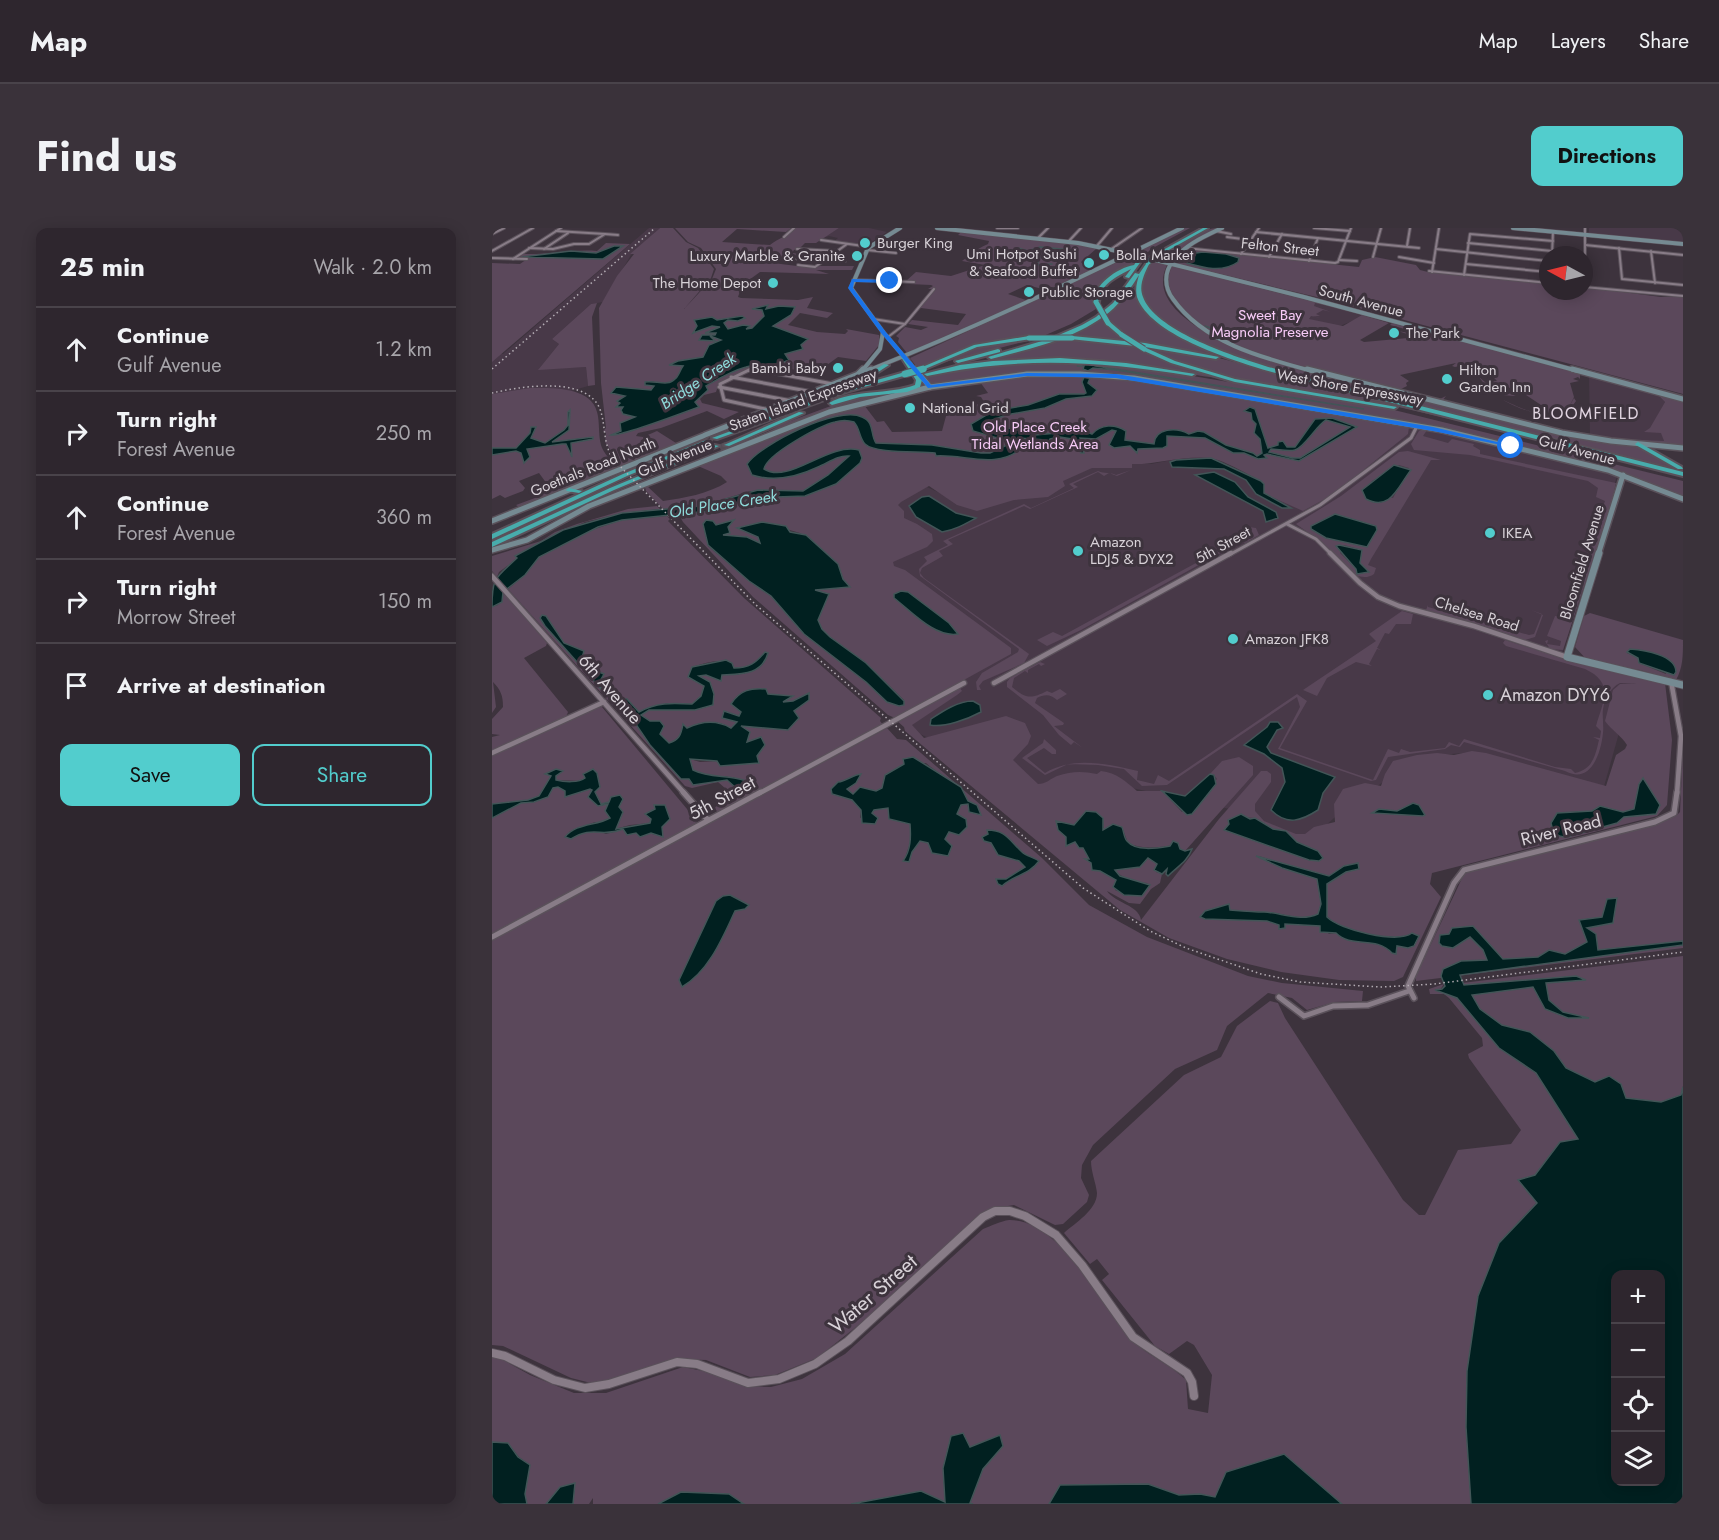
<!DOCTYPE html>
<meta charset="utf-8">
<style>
:root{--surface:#2e262e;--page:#3a323a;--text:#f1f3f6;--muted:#a7a5aa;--line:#49434a;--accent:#52cdcd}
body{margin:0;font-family:Jost,sans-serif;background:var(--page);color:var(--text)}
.controls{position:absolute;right:18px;bottom:18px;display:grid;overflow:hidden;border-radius:12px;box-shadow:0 3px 15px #0003}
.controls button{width:54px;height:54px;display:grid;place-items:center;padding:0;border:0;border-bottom:2px solid var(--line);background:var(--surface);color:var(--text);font:30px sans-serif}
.compass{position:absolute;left:1047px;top:18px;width:54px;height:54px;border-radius:50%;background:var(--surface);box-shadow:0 3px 15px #0003;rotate:277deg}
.stop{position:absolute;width:18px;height:18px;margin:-14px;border:4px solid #1a73e8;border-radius:50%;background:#fff}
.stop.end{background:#1a73e8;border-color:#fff;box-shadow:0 2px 6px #0008}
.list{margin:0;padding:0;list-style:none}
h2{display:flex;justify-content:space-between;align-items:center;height:78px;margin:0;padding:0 24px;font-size:26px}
h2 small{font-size:20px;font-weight:400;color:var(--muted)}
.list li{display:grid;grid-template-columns:39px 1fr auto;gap:18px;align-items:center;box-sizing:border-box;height:84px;padding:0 24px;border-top:2px solid var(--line)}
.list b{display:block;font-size:22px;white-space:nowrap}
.list p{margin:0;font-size:20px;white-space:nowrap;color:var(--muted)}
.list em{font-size:20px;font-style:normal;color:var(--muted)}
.actions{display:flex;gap:12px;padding:18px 24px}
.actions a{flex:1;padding:14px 0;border:2px solid var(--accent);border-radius:12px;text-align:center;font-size:21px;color:var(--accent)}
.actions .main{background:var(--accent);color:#111}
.icon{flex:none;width:33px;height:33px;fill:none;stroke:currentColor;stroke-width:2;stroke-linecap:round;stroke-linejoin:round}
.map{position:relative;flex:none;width:1191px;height:1276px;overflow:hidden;border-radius:12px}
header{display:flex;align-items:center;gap:36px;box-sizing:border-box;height:84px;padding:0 30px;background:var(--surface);border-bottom:2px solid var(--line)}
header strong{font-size:28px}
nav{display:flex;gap:33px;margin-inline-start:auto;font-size:21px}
.intro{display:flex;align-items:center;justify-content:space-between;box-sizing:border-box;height:144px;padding:0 36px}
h1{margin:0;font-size:42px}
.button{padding:15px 27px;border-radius:12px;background:var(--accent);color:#111;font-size:21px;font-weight:700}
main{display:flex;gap:36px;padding:0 36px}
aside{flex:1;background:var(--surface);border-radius:12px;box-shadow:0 3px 15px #0003}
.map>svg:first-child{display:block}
</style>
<header>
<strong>Map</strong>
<nav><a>Map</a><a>Layers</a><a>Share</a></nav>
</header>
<div class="intro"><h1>Find us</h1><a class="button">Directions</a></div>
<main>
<aside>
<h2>25 min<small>Walk · 2.0 km</small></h2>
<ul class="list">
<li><svg class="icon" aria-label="ahead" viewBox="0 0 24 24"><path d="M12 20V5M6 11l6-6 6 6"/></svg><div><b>Continue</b><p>Gulf Avenue</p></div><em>1.2 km</em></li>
<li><svg class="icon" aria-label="right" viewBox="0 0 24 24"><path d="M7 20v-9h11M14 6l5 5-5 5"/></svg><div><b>Turn right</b><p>Forest Avenue</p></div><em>250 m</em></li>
<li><svg class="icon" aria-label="ahead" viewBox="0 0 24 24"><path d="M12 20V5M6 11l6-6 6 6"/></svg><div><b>Continue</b><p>Forest Avenue</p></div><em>360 m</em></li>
<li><svg class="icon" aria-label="right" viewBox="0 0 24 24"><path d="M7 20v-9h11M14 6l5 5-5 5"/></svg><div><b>Turn right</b><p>Morrow Street</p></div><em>150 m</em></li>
<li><svg class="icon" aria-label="arrive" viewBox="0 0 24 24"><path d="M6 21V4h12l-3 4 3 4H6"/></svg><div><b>Arrive at destination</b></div></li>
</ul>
<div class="actions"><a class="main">Save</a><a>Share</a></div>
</aside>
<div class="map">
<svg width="1191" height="1276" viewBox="0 0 1191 1276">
<rect width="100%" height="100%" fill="#3d333d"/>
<g fill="#483948">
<polygon points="157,0 168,0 139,27 111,74 99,76 60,111 67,116 47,141 94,139 96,158 79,163 36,162 0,169 0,125 11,126"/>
<polygon points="347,0 377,0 395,4 375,17 342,13 346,10 337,8 328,11"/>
<polygon points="1097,0 1191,0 1191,15 1097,5"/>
<polygon points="821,73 872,88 848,98 814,92"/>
<polygon points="1097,148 1170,167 1166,167 1173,174 1166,187 1172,213 1158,215 1098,209"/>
<polygon points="916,200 998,215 1125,248 1069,429 1143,448 1111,562 983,524 925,529 842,590 810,619 761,586 579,547 545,560 417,501 393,335 393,280 435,259 484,282 610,234 659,236 685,231 715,228 775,265 810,282"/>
</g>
<g fill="#5b485b" fill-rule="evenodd">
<path d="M168,0H181L194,14L206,20L222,41L219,50L192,81L220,51L224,41L209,20L196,14L183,0H299L294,4L245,1L230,14L278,17C287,10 295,8 304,0H347L324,15H313L308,20L302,22L300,25L309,26L305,30H288L281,35L321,40L328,38H362L360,42H324L337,46L268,44L257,52L239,54L233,61L248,63L246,69L249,70L306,72L321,69L315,80L341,85L335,90L308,85L296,97L325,104L353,106L356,103L354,101L387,107V117L374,133L346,129L324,145C284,138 264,134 227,155L224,164L212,167L208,171L210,175L247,184L232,191L215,183L169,200L146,205L144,208L151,209L165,203L184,215L194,213L129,238L113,214L114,205L111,203L114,200L109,155L107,80L125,48L142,26H138Z"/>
<path d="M692,0H698L659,21L654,26L665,29C683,19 707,0 727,0L695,17L677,34L642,25Z"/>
<path d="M443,1L595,18L604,21L589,34L596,42H600L558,63L535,57L516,66L537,73L415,125L406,114L407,110L404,108L413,99L429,102L436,99L416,96L420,92L466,97L474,86L429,80V78L444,61H436L441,58L439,57L417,56L424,53H414L424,44L459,48L493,37L470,33C479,26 486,20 496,16L497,13L466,7L469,4Z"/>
<path d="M114,15L138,16L0,134V35L28,36L35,31L27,30L31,26C56,27 80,21 105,23ZM79,23L104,25L123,23L111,31L33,29Z"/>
<polygon points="696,21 867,39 870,32 883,29 924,37 928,42 936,44 1056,56 1056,63 1092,63 1092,59 1169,69 1191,69 1191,166 833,71 682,35"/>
<path d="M638,28L675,37C653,82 728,112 758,125L1073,207L1144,218L1191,244L769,137C723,123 666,107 647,59L659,34L648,31C632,45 593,54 604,81L579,96L549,109L506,112L485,117L426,141L418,130Z"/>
<path d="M680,38L843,79L823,75L822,78L839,84L831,82L824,86L828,88H821L829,90L819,88L817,91L851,98L870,87L897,95L868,112L872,114L916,110L918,107L906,103L917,105L920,103L898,97L900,95L1088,145V151L1086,149L1081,151L1087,153L1078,155L1082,169L1076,181L1082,170L1084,173L1079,180L1080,182C1071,181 1061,185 1051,185C1037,185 1024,179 1011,172C1023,177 1045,190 1055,181L1034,167L1032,164L1021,168L1011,167L1025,164L1009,155L993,157L987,149L993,154L1005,153C998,145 990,140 981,146L985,148H980L978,140L969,138L972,137L963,139L960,138L964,135L908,147L917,153L914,155L915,158L909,161L910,162L946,172L954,168L950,173C920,166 890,158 861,151C804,136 720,123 684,72C676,61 674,51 680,38Z"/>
<path d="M641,59L653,81L700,114L728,127L655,116L594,112L683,122L731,131L1032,208L902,178L745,151L675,133L733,150C707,150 678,140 651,137C596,129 541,129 485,135L553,116L582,104L608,91L628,75Z"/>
<polygon points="105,75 100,89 103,157 96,158 94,139 46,142 67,116 60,111 99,76"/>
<polygon points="543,111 441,137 486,118"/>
<polygon points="523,134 635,137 898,181 1191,253 1191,270 1139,248 1013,215 660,151 534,145 442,156 438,156 431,148 463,141"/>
<path d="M376,146C362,162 270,189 245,196Z"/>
<path d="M584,147L649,152L915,198L917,199L916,206L842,266L811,283L771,265L769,253C755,246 740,237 726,232C704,224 664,237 640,236V240H600L571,253L573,258L556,269L522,272L485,283L465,277L437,258L409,274L406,277L412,283V290L425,296L440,306L441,313L435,319L401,334L402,338L413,342L519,420V426L403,490L396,487L261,369L191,294L187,287L217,283L260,270L313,268L335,252L313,265L258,263L209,278L171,281L154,263L153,259L155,258L171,273C192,270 216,266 235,254L229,248L206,238L306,197L372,177L385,194L392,193L400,204L450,203L454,188L492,174L489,169L484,168L496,165L488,154L528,148ZM214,292L221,293L224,297L237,295L226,307L255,309L269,315L266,309L246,300L270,294L308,305L346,336L351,351L357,359L321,362L337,366L326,392L330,401L338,409L374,435L412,472L395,474L374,454L312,406L279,368L257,353L216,318L211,296Z"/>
<path d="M38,160C58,160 99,158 105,184C108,194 106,206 109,217C111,225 120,233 125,240L28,280L24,277L51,267L46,259L55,256L47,245L27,253L33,260L31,263L13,270L8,267L0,271V166Z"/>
<polygon points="405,165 362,175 267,209 290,196 355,172"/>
<polygon points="1165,166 1191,172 1191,218 1145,214 1145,212 1172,213 1169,205 1152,204 1158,200 1173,174"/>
<polygon points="931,201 935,202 931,208 956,215 960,211 982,216 981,218 988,222 988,226 1124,255 1118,280 1071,422 1058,421 1053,413 1056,412 1055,416 1068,418 1069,413 1055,408 1063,388 1073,389 1113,273 1104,269 1106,260 1096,253 978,227 922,222 919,216 927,203"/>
<path d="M916,223L949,232H939L879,331L876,337L884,340L882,346C875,351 868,349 861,346L831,315L804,296L849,268L907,224ZM907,237L917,240L901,270L873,266L880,253ZM843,286L884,298L885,302L875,319L834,310L819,301ZM852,317L870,322L868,335L877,344L865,346L864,341L848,325Z"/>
<path d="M639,242L625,248L617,245L612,248L606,244L581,256L586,259L538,281L532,278L456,312L461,316L447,323L451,328L430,340L428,345L432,350L537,426L532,435L491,453L487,458L489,462H485L484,454L490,445L526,424L527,421L428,348L427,341L435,333L432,329L456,317L451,313L532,276L539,280L582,260L577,256L606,243C613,246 618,244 624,247Z"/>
<polygon points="165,278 168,281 130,285 93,294 57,310 24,328 26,330 7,344 5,349 0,343 0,328 49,313 63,304 85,296 136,281"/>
<path d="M175,288L178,291L176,293L252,370L389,490L388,493L391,497L227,584L222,581L227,575L242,568L226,554L200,560L193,558L16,361L33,347L47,329L88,306L130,292ZM50,387L54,388L72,415L91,423L89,433L94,439L111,446L108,453L110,462L53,398L48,391ZM273,424L276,426C270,447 248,446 230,447L229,452L214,447L206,448L218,454L222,466L221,477L203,482H157L149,487L158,493L168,494L172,498L167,506L177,515C187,512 189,507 191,497L195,500C209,493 225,492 239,500L246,494L230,490L232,484L247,488L250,484L240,475C249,462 258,460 274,461L276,466L300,468L289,475L301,473L317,465V472L302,483L307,490L296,502L248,498L258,504L254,514L269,509L273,517L265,528L267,535L228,538L225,533L208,534L198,531L201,542C219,551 236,546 254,553L253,562L244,560L235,552L201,557L197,551H189L158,517L139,489L121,476L124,470L135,471L147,484C165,474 180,475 200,476L209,468L212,458L196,449L200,439C212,435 228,430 240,435L242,440C256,440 264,436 273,424Z"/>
<polygon points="757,299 764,300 767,307 753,315 751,313 754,311 750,313 589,402 555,418 545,412 561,404 570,408 748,311 743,306"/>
<path d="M11,364L55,415L54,418L32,430L76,484L74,489L0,523V509L8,507L0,506V491L11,479C11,468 9,462 1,454L4,479L0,485V379L6,377Z"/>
<polygon points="936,377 936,379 1037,407 1042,406 1050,386 1039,382 1051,387 1043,409 1033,412 1026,411 975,393 934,382"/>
<polygon points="910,383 921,386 919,396 904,396 897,406 893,405 885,420 889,422 885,421 877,436 880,438 864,434 835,450 825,468 811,462 884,413 877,406"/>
<path d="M1098,385L1191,412C1191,427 1191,440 1184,452L1148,442L1095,432L1083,419L1092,388ZM1156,423L1168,428L1174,446L1147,435L1146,430L1135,425Z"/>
<path d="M1013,412L1076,432L1173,455L1180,512L1175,577L1165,588L940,645L938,656L949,669L911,749L902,753L847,752L789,744L735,731L677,710L628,682L413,503L412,499L405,493L468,460L470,463L465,467L420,497L432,510L514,488L533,495L539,508L536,516L521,532L546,556C554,556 558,551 565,548C580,543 590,543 605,546L609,543C625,545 633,553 645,563H670L690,584L725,551L722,547L718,546L730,533L747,529L761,538V547L693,623L687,621V617C669,618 654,623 636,615L630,599L621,596L612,602L611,590L585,594L582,597L564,593L574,609V618L584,614L591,620L599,635L625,652L623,662C640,669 642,666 656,655C645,655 630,650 622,642L653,634L656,630L665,636L664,644L670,646L668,655L659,661L648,676L637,675L615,663C623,675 647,677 649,692L727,591L769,543H775L779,546V554L763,576V583L772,593L804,606H813L822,599L843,594L842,576L851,561L873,555L889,558L893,546L901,533L925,527L945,525L962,527L980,523L994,525L1114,558L1124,527L1133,521L1135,517C1129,507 1120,503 1113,493L1121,462L1128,456L1145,455H1128C1118,460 1113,470 1111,481C1110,489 1112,497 1111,505C1109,525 1099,557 1073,543L972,514L968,519L959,517L953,521L896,529L884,552L879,553L786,521L808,479L805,469L675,557L650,558L632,541L606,537L576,536L553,547L530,530L551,515L552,511L564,522V526H560L552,520L535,530L553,545C582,528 614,536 646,543L645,552L662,556L666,547L677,553L805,466L815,473L788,520L881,552L896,521L907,525L909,521L918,524L953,520L957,514L967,518L972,511L1063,539L1079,541L1083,545C1101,541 1103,528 1107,512L1101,509L1108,510L1109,503L1104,498C1111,473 1123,455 1093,441L1014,418L1011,415ZM1147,556L1156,558L1163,570L1164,586L1131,589L1125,595L1078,584L1100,583L1108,578L1131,584L1142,581ZM745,589L763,590L781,601L794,603L805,614L809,615L733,602ZM767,628L820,645L837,648L852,638L866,641L854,644L835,656V688C854,709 889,707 914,710L916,720C909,718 904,719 896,719C890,719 884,714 877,714C864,713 854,714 844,705L837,706L828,698L793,696L787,700L788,697L775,693L713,691V683L737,677L738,682C750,683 761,684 772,684C791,685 808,693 826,687L829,676L825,651L790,640Z"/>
<path d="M548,434L553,436L549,438L547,436L536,442V445L533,443L522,450L520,459C534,471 539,471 555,463L560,465L568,461L575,466L565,472C559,466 552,466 545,470L543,475L572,495L571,497L562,498L591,520L582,514L579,517L567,507L551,487L515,459V454L518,450Z"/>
<polygon points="110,479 205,593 200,599 0,705 0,590 18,579 29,575 42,574 60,560 66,558 73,563 73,569 98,561 106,578 116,576 118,590 110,594 103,594 77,604 86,606 104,602 114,606 132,601 171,608 170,599 178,591 162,578 164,581 159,595 138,597 123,601 131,584 127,579 131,571 128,567 119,569 117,574 109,576 103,563 108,559 91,546 94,550 90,553 64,552 64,548 70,543 64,541 55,546 60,548 47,568 36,572 0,576 0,527 103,480"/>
<path d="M395,500L405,511L414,512L550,630L597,677L655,709L756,748L790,755L871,763L870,773L843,774L815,782L800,770L776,765L735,798L725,822L683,841L601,917L590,937L589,950L597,967L595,974L571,996L563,997L522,977L504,980L481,992L398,1072L325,1130L283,1147L258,1149L214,1132L182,1131L107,1157L79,1150L11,1118L0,1117V712ZM434,535C452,551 474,557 477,584L476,576L469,577L465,586L467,607L457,603L453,611L436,615L428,613L420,624L417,634L412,633L418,615V596C408,594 400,590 396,580L382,582L368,590L369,582L360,572L340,566L346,554L354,553L355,561L361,566L368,559L384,563L390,560L393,547L412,536Z"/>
<polygon points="1191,520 1191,720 924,753 924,748 972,646 983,641 1184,588 1188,584"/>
<path d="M1191,728V858L1189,867L1169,874L1134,870L1086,911L1068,914L1043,947L1045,974L1007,1015L986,1068L975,1143L974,1199L979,1276H850L792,1226L723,1269L708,1266L687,1267L656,1256L569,1257L557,1276H478L491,1241L511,1218L508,1207L478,1219L451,1240L453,1275L429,1263L359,1276H252L237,1266L189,1264L166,1276H101V1270L97,1276H81L83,1255L68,1260L54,1276H35L33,1266L38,1237L27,1229L16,1215L0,1214V1129H6L38,1147L82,1165H114L191,1139L216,1144L251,1158L279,1159L310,1151L353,1126L491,1001C499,998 509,993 517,992C568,991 610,1077 639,1111C651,1125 678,1136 694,1152L696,1181L716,1185L720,1147L702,1117L695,1113L677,1126L663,1118L610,1052L617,1046L605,1031L598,1036L572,1005C583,995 605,982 605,965C604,955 599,944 599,933L692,847L729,829L745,798L778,773L786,775L793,790L911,972L927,987H933L966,922L1019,916L1029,902L977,830L976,826L991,818L990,810L957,770L952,766H938L937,761L952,756L948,762L951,763L999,755L972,757L970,755Z"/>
</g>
<g fill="#012020" stroke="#425557" stroke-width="1.5" fill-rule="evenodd">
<polygon points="122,18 131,18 111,31 30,29 79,23 104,25"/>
<path d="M711,24L734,26L747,30L746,34C730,45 712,40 695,35L697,26Z"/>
<path d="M276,77L274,81L287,78L303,79L299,87L281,98L316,111L309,117L311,121L293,126L297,132C284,139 267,135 254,139C239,143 226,151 214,158L216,162L203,174L207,179C193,184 128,209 119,207L129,203L128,195L143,189L131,186L129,182L131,179H124L128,175L125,173L133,168L119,165L124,159L159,162L162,158L153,157V154C163,152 176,159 183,151C187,148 188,142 191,138L177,137L186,133L211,129L217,117L229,112L218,108L223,113L207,112L210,107H223L224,105H213L228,99L220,98L201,105L205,98L202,92L220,89L225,92L250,88L253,90L246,93L236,92L232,95L236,101L251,97L258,98L254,101L260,100L272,88L270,82L260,81Z"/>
<polygon points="595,135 604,138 872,181 624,142 601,140 596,143 591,141 592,138 585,138"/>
<path d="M592,149L598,150L596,155L605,162L600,168L574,171L553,180L514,187L498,193L492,198L498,201L524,200L543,207L577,204L588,201L600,206C609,196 623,196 634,203L633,212L662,216C663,200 684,199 697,206L706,203L712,204L734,217L761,225L765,228L770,225L768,211L762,205L764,196L760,192L759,185L752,183L758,179L763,181L776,220L786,217V214L791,213L795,219H803L823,191L840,190L865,199L807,233L775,226L772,227L775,230L766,231L752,225H741L713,210L675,208V218L671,220L646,221L645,225L638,218L622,220L617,217L624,203L620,202L604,211L588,210L592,225H589L580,211L568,209L558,211L554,221L553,212L528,210L530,220C504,242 473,226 444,228L443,225C428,223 383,226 373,216C367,210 368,200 362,194C356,192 349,192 343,194C327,198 275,226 272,241C297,257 336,214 367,222L370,230L368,235L344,256L313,268L260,270L217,283L130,292L106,299L47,329L33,347L11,364L10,374L0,379C0,348 4,350 25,330L23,328L71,302L130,285L209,278L266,262L311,263L336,247L357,228C346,227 336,235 326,239C305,249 282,254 260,247L255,236C269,216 346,177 370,189C383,194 378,207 384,215L440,217L489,225H498L517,216L516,213L481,203L479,196L501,183L536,177L567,166H592L594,165L590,154ZM834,192L858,199L808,230H801L777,224L779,221C786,221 796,224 803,222C813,219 824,198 834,192Z"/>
<polygon points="78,182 77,202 60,214 101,209 101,211 79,215 80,229 74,216 70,216 35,221 38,229 32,235 29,225 24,223 0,227 0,220 24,220 38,205 39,199 44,199 39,210 53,215 72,202 76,197 76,184"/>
<polygon points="719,230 769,253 772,256 772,265 799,280 790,280 764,266 754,252 732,241 680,239 678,234 684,232"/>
<path d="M902,237L919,242C906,258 899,284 874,271L870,262Z"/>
<polygon points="722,244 743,254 756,269 784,284 786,290 774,294 771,283 703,247"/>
<path d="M437,268L464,285L484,290C473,296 463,302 450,304L424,289L417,278L430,269Z"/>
<polygon points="843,286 884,298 885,302 875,319 834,310 819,301 819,298"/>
<polygon points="214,292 221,293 224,297 242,292 236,299 238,305 231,307 255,309 268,315 266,309 245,300 270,294 294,298 298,304 314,307 346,336 351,351 358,359 323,362 337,366 326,392 330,401 338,409 374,435 412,473 412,477 407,478 395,474 374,454 312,406 279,368 257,353 216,317 211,296"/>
<polygon points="847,317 870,322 868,335 877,344 865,346 864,341 844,318"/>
<path d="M409,363L416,364L457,395L466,406C443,410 419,383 402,370V366Z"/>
<polygon points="50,387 54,388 72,415 92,423 89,433 94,439 112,446 108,453 110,462 53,398 48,390"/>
<path d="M1138,421C1152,422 1184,427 1184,444L1182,447L1147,435L1146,430L1135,424Z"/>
<path d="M273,424L276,425C270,447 249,446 230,447L229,453L214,447L207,448L218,454L222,466L221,477L203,482H157L149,487L158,493H168L172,498L168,506L177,515C187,512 189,507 191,496L195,500C210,493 225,492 239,500L245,494L230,490L232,483L247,488L249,484L239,476C248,462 258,460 274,461L276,466L301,468L291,474L301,473L317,465V472L302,483L307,490L296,502L249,498L258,504L255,514L269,509L273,517L265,528L267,535L228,538L225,533L198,531L201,542C219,551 236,546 254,553V562L244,560L235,552L201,557L197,551H189L158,517L139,489L121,476L124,470L135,471L147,484C165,474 180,475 200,476L209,468L212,458L196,449L200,439L234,432L240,435L242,440C257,440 264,435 273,424Z"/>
<path d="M481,473L488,477L489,484C476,491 452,500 438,497L439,491C451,483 466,473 481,473Z"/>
<path d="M778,494H786L791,500L785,502L775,519L779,525L843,549L831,565L826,582C809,593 795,598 779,582L793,554L790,540L772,526L752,517L775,499Z"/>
<path d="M421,529L469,559L476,573L485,577L489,587L477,584L476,576L469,577L465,586L474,591L475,599L467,607L457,604L453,611L460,618L456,628L440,625L436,615L428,613L420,624L417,634L411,633C419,622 419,609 418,596L397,591L396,580L382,582L380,585L386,590L383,596L370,595L369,582L360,572L340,566L339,561L346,554C355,553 360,547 369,546L364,555L355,561L361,566L368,559L384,563L390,560L393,547L412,536L411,531Z"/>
<path d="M64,541L71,543L64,548V552C72,554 87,555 93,550L91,546L101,541L105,545L108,559L103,564L109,576L117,574L119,569L128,567L131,571L127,579L131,584L124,601L158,595L159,591L153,586L163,581L162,577H173L178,591L170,599L171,609L159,605L148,609L144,605L135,607L131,601C110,610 101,597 79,611L73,609C84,595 104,598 118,590L113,583L116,576L106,578L96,569L100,562L98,561L73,569V563L66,559L61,560L56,569L42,574L29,575L0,590V576L36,572L47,568L59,548L53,546Z"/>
<polygon points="718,546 722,547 724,556 700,586 695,587 670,563 693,568"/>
<path d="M1151,550L1168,577L1164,586L1132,589L1125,595L1075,609C1064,609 1061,605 1059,595L1065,585L1100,583L1108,578L1131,584L1142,581L1147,556Z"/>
<polygon points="921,575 927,577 933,587 931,588 880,585 887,581 905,583"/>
<path d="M594,583L604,584L611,590V602L621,596L630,599C632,604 632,610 635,613C644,624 666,620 678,618L681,613L686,615L688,621L693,623L700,621C695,634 686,638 676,648L674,646L675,641L670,646L662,642L665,636L656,630L648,639L623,642L628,648L658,657L650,668L632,667L621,659L624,652L608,643L600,642L599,635L593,631H597L591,620H587L583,614L574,618V609L566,602L564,593L582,597Z"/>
<polygon points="749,586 758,591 763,590 781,601 794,603 805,614 826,623 831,630 827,633 817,632 732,602 737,596 736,592"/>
<path d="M495,602C514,602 517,612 530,624C534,628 541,629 547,633C537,647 522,647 510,658L506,656L504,651H514L533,639L527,633L506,627L499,615L492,613L490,609L496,606Z"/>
<path d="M764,628L837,648L852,638L866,635L867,641L854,644L835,656V689C848,702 905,716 920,705L927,708L922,718L916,720L905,718L904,726L900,725C883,707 860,721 844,705L828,704V698L793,696V700L787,701V697L775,693L713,691L708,689L713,683L737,676L738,682C750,683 761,684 772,684C791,685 808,694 826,686L829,676L825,651L790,640Z"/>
<path d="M238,667L257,677L253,681L243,683C230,711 217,743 190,759L187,752L224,673L231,668Z"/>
<path d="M1125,670L1121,695L1095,700L1104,706L1106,722L1191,713V717L968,747L972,757L1084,748L1094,752L1054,755L1057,772L1071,784L1097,790H1076L1053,781L1041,759L980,767L988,781L1010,797L1038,804L1062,823L1074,840L1103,854L1117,848L1129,856L1134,870L1169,874L1189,867L1191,859V1276H979L974,1199L975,1143L986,1068L1007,1015L1045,975L1026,952L1043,947L1068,914L1086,911L1044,845L1007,820L965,770L943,762L950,761L953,758L949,748L951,741L969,733L995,732L991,722L978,709L961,720L950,718L947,715L948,707L957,706L960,700L981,698L1011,731L1046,729L1057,722L1073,726L1095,714L1087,692L1110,689L1115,671ZM1124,1046H1168V1254H1124Z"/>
<polygon points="471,1205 478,1219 508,1207 511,1218 491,1241 478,1275 481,1276 359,1276 429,1263 453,1274 451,1240 459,1208"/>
<polygon points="0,1214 16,1215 26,1229 38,1237 33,1266 35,1276 0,1276"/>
<polygon points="792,1226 850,1276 557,1276 568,1257 656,1256 687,1267 708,1266 723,1269 734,1244"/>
<polygon points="83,1255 81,1276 54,1276 68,1259"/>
<polygon points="189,1264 237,1266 252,1276 166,1276"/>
</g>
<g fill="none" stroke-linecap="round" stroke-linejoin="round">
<g stroke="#425557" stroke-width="1.5">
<polyline points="526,20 536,23 548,19 580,22"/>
<polyline points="560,26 577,25"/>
<polyline points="534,30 548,29 545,37 560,36"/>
<polyline points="549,47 559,43"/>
<polyline points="713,98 740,108 771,104 775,107 797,105 819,108"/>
</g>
<polyline stroke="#544b54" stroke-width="7" stroke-dasharray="7 3" stroke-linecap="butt" points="228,220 235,217"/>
<defs>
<g id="street-far4">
<polyline points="505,0 526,0"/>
<polyline points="822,0 858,3"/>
<polyline points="1093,0 1093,59"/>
<polyline points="724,3 739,6"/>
<polyline points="764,4 927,20"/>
<polyline points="0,6 12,0"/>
<polyline points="113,6 126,7"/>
<polyline points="292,9 302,0"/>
<polyline points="735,9 758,12"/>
<polyline points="545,11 556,0"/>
<polyline points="329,12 378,19"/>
<polyline points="388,13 418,15"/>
<polyline points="576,14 589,0"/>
<polyline points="976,15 1060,23"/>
<polyline points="1093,17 1191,27"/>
<polyline points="915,18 918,0"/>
<polyline points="604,19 620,0"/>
<polyline points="37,20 61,21 82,16 97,16 113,6 64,3"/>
<polyline points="693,20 843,35 846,34 859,0"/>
<polyline points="1127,20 1130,51 1191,57"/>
<polyline points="52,21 76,5"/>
<polyline points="305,21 345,23"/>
<polyline points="944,21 1056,33"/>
<polyline points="375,22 404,25"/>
<polyline points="618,22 650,0"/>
<polyline points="0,23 41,0"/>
<polyline points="1159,23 1163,55"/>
<polyline points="749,26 767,0"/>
<polyline points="1060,27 1061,4"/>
<polyline points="777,29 790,6"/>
<polyline points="881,29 889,0"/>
<polyline points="907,29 942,35"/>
<polyline points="0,30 35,31"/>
<polyline points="292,30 353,33"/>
<polyline points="21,31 69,0"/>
<polyline points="847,32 865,33"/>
<polyline points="817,33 826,10"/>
<polyline points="974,36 1056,44"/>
<polyline points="306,37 323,39 355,16"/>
<polyline points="937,43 1056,55"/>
<polyline points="940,44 947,0"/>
<polyline points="972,47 978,6 1061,13"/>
<polyline points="361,52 422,54"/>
<polyline points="1092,59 1191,68"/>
<polyline points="381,91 413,96"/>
<polyline points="396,109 413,96 442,61"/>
<polyline points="255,143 269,143"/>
</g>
<g id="street-far3">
<polyline points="259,141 228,156 232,172 278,182"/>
<polyline points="261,141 341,156"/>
<polyline points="239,149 321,164"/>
<polyline points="227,159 300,173"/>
<polyline points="795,296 824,311 840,327"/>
<polyline points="737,327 828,277 919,210 925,198"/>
</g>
<g id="street-far2">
<polyline points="838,325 868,355 886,369 907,378 982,398 1075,429"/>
<polyline points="0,348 193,566"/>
<polyline points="1179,453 1189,508 1185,566"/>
<polyline points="502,455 739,325"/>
<polyline points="0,525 112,474"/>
<polyline points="266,566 472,455"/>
</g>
<g id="street-far1">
<polyline points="191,564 216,592"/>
<polyline points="0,709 269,564"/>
<polyline points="787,769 812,788 841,778 876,777 917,763"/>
<polyline points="922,770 916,758 962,655 972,642 1163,594 1182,585 1185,564"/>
</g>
<polyline id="street" points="0,1125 13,1128 62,1152 93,1160 117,1156 185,1134 205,1136 256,1155 287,1151 323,1136 356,1113 491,989 503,983 518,983 533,988 564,1007 590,1037 641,1109 695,1145 700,1154 702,1168"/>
<g id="secondary-far2">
<polyline points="408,0 376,20 359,60 391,104 424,143"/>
<polyline points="445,0 586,15 635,25 812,69 1086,143"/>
<path d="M730,0C713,8 692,17 681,33C672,44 672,59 681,71C712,115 771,130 820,143"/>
<polyline points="1021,0 1191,16"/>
<polyline points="370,143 388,121 391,104"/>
<path d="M375,143C483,100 586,51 690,0"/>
</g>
<g id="secondary-far1">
<polyline points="423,141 438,159"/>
<polyline points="815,141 1070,205 1119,213 1191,220"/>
<polyline points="1080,141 1191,171"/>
<polyline points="367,145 371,141"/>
<polyline points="213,207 379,141"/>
<polyline points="0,293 211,208"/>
<polyline points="0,322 35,312 97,278 337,184 438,159 535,146 588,146 642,150 950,202 1116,242 1191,271"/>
<polyline points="1106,327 1131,247"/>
</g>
<polyline id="secondary" points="1107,325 1075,429 1191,457"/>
<g id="highway">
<polygon points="711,0 716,0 666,28 662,27"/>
<path d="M646,31L650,32L637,50L633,49L639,41C624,49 608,56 607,74L602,75C601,57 625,40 642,37Z"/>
<path d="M656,33L658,34C653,45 646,57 651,69C665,108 768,137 805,147L1191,244V248L801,150C762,139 660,112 645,69C643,61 645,54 647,47C640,58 632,70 622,80C589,110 541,120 499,131L496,129L560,110L590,97L604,89L621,75L643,45L647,46Z"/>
<polygon points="614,94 618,94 632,106 632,108 628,108 614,96"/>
<polygon points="537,108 540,110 539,111 485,119 433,141 428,140 482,117"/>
<polygon points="580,108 653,115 727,129 724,131 653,119 578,111 577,110"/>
<polygon points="652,119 683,133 743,151 905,179 902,181 743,154 679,135 650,122 650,120"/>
<polygon points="506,121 508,122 508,124 466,135 463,133"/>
<path d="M412,127L414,128L430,152L428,159L415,164L368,169L340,177L337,175C363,161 396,167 423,157L424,152L409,129Z"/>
<path d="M568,130L634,135L703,146L700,148C606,133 529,128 435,148L432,146L468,137L501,133Z"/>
<polygon points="392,136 397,137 369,155 364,154"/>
<polygon points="413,144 416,146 415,147 354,164 225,211 220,210 350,162"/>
<polygon points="307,184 312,185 237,218 232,217"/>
<polygon points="214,212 219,213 135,248 0,311 0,306 131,246"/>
<polygon points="1146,214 1190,239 1191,241 1186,241 1144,217 1143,216"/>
<polygon points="222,217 227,218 122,262 0,319 0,314 118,260"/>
<polygon points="77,260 90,263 87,265 75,263 74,262"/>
</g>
</defs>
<use href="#street-far4" stroke="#5a515a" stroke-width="4"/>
<use href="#street-far3" stroke="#5a515a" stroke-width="5"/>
<use href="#street-far2" stroke="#5a515a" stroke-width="7"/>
<use href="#street-far1" stroke="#5a515a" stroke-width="8"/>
<use href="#street" stroke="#5a515a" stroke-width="10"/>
<use href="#secondary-far2" stroke="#5a515a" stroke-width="5"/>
<use href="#secondary-far1" stroke="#5a515a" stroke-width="8"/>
<use href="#secondary" stroke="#5a515a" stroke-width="9"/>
<use href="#highway" stroke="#5a515a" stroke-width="4"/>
<use href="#street-far4" stroke="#887c87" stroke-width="2"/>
<use href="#street-far3" stroke="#887c87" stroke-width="3"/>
<use href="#street-far2" stroke="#887c87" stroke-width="4.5"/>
<use href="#street-far1" stroke="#887c87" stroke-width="5"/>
<use href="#street" stroke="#887c87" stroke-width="8"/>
<use href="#secondary-far2" stroke="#758a92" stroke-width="4"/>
<use href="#secondary-far1" stroke="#758a92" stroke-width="5"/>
<use href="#secondary" stroke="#758a92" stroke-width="7"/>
<use href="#highway" fill="#48acac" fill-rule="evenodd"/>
<g stroke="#b3acb3" stroke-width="1.5" stroke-dasharray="1.5 3" stroke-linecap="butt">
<polyline points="0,141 163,0"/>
<path d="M0,165C27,159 88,148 106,177C114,191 110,212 120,230L264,377L591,660L658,703L694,720L769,746L808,754L888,759L942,756L1191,724"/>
</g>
<defs>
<g id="highway-bridge-far1">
<polyline points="656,34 664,27"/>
<polyline points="604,74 616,95"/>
<polyline points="630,107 652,121"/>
<polyline points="537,110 580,110"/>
<polyline points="425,143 432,141"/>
</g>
<polyline id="highway-bridge" points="413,146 431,141"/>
</defs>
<use href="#highway-bridge-far1" stroke="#5a515a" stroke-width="7" stroke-linecap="butt"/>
<use href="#highway-bridge" stroke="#5a515a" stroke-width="9" stroke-linecap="butt"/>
<use href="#highway-bridge-far1" stroke="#48acac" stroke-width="5"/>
<use href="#highway-bridge" stroke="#48acac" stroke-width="7"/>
</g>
<polygon fill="#1a73e8" points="360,51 399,52 398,55 362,54 361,60 393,103 439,157 535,145 624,146 941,199 1022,218 1019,219 941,203 624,150 535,148 436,160 389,105 356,60"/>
<g fill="#52cdcd" stroke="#3d333d" stroke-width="2">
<circle cx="373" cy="15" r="6"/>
<circle cx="612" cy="27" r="6"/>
<circle cx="365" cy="28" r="6"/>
<circle cx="597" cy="35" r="6"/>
<circle cx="281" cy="55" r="6"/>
<circle cx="537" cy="64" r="6"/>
<circle cx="902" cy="105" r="6"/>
<circle cx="346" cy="140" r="6"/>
<circle cx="955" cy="151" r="6"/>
<circle cx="418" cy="180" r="6"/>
<circle cx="998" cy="305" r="6"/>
<circle cx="586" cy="323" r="6"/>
<circle cx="741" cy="411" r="6"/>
<circle cx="996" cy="467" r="6"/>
</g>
<g text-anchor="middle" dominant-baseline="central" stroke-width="6" stroke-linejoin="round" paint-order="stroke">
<g font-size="15" fill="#d8d2d8" stroke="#3d333d" text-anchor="start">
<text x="385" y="15">Burger King</text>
<text x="585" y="26" text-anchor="end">Umi Hotpot Sushi<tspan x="585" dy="17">&amp; Seafood Buffet</tspan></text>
<text x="624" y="27">Bolla Market</text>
<text x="353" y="28" text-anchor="end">Luxury Marble &amp; Granite</text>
<text x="269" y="55" text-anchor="end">The Home Depot</text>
<text x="549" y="64">Public Storage</text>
<text x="914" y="105">The Park</text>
<text x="334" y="140" text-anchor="end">Bambi Baby</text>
<text x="967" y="142">Hilton<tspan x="967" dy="17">Garden Inn</tspan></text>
<text x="430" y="180">National Grid</text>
<text x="1010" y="305">IKEA</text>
<text x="598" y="314">Amazon<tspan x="598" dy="17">LDJ5 &amp; DYX2</tspan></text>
<text x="753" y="411">Amazon JFK8</text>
</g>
<g font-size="15" fill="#d8d2d8" stroke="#3d333d">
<text transform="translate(788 19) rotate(6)">Felton Street</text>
<text transform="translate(869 73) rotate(15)">South Avenue</text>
<text transform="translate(858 159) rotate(10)">West Shore Expressway</text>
<text transform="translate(311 172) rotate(-20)">Staten Island Expressway</text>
<text transform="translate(1085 222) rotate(15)">Gulf Avenue</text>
<text transform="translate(183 230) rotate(-22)">Gulf Avenue</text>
<text transform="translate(101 239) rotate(-22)">Goethals Road North</text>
<text transform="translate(731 317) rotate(-29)">5th Street</text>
<text transform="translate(1090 334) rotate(-73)">Bloomfield Avenue</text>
<text transform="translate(985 386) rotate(17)">Chelsea Road</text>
</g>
<g font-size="15" fill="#f7cbf7" stroke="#3d333d">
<text x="778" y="87">Sweet Bay<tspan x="778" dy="17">Magnolia Preserve</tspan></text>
<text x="543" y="199">Old Place Creek<tspan x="543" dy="17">Tidal Wetlands Area</tspan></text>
</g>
<g font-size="16" font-style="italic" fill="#8edada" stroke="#3d333d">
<text transform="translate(206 153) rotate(-34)">Bridge Creek</text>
<text transform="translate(231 276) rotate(-9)">Old Place Creek</text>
</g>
<g font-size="16" letter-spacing="1.5" fill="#e2d5e2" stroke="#3d333d">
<text x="1094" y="185">BLOOMFIELD</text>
</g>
<g font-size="18" fill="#d8d2d8" stroke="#3d333d">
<text transform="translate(118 461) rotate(49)">6th Avenue</text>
<text transform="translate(230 570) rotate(-28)">5th Street</text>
<text transform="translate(1069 602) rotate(-14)">River Road</text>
</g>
<g font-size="18" fill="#d8d2d8" stroke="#3d333d" text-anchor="start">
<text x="1008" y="467">Amazon DYY6</text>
</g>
<g font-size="21" fill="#d8d2d8" stroke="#3d333d">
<text transform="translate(381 1066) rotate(-41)">Water Street</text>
</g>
</g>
</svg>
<div class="controls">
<button>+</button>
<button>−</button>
<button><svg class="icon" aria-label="locate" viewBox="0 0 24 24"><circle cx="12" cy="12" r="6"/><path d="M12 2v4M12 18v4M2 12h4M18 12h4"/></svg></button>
<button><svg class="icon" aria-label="layers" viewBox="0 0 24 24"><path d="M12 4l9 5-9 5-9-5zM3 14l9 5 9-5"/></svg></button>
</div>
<svg class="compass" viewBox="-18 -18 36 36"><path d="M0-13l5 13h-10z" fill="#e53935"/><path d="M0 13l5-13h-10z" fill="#a7a5aa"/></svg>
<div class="stop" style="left:1019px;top:218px"></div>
<div class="stop end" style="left:398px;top:53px"></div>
</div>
</main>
